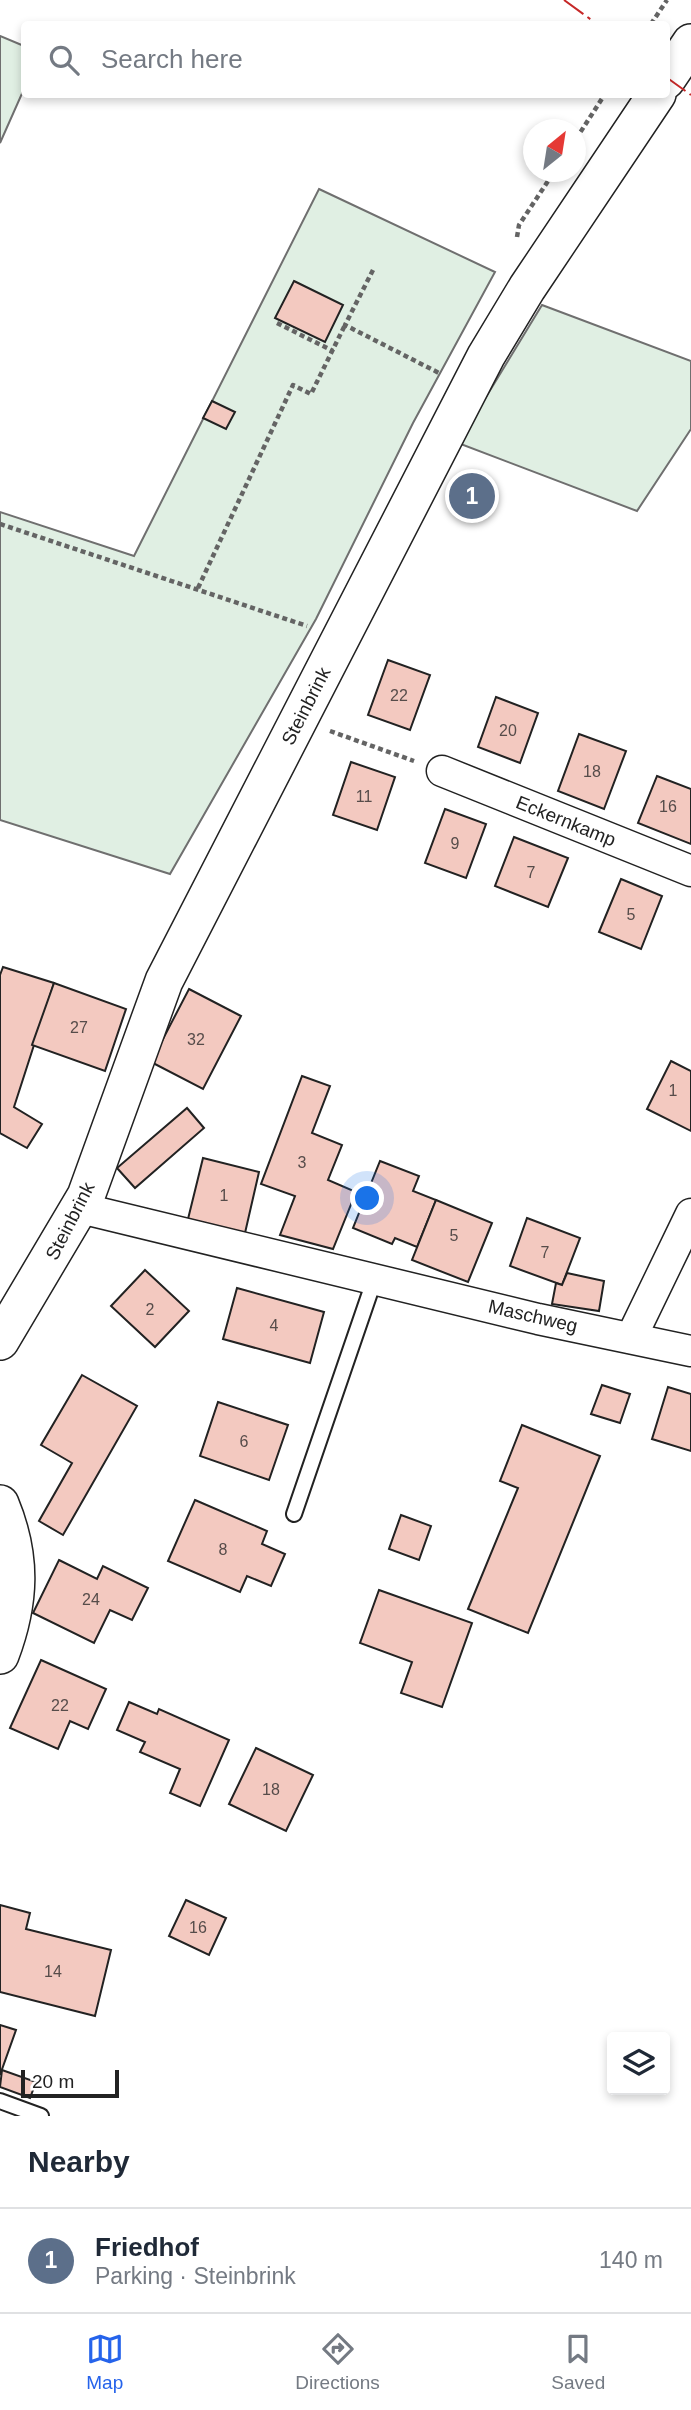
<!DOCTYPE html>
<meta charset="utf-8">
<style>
:root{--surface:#fff;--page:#f6f6f7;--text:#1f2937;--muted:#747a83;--line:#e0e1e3;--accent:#2563eb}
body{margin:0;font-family:Helvetica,sans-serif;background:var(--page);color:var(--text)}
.controls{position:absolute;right:21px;bottom:21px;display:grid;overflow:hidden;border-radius:7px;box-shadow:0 4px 10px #0003}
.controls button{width:63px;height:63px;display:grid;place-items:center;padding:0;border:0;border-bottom:2px solid var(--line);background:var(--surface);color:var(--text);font:35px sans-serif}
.compass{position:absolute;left:523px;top:119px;width:63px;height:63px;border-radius:50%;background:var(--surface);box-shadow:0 4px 10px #0003;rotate:30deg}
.scale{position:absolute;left:21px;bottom:18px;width:98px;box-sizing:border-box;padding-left:7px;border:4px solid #222;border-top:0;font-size:19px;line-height:24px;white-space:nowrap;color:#222;-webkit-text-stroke:5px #fff;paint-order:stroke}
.you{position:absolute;left:368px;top:1199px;width:24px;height:24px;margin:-18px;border:5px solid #fff;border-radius:50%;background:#1a73e8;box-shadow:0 0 0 10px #1a73e833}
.badge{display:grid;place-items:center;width:46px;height:46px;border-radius:50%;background:var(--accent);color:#fff;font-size:23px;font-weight:700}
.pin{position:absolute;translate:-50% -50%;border:4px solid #fff;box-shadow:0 2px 7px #0006}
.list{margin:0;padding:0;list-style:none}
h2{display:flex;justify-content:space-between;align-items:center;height:91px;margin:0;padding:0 28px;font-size:30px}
h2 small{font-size:23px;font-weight:400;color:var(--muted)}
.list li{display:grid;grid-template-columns:46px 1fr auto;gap:21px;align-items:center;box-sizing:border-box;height:105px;padding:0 28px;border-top:2px solid var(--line)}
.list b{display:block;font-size:26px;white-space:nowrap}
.list p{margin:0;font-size:23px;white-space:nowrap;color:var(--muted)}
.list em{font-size:23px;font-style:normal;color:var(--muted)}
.icon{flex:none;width:38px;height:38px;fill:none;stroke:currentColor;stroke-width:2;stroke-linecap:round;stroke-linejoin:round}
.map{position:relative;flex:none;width:691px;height:2116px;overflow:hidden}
.search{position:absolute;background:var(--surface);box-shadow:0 4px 10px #0003;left:21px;right:21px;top:21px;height:77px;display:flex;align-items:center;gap:18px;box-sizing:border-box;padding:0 24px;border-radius:7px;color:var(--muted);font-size:26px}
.sheet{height:196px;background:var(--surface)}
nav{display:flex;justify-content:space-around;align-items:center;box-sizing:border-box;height:98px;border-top:2px solid var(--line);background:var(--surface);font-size:19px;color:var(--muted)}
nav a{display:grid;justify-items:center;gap:4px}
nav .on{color:var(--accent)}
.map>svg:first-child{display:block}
</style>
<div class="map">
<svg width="691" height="2116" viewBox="0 0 691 2116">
<rect width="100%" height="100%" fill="#fff"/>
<g fill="#e0efe3" stroke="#6f6f6f" stroke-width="2">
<polygon points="0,36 24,46 24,89 0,143"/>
<polygon points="319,189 495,272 413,423 316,619 170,874 0,820 0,512 134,556"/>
<polygon points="542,305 691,361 691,429 637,511 458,443"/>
</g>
<g fill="#f3c9c0" stroke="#222" stroke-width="2">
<polygon points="294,281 343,305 325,342 275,318"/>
<polygon points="212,401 235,412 226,429 203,418"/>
<polygon points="388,660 430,675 410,730 368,715"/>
<polygon points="496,697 538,713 520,763 478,747"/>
<polygon points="579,734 626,751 604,809 558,791"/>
<polygon points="351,762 395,777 377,830 333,815"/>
<polygon points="657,776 691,789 691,844 638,823"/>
<polygon points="445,809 486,824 466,878 425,863"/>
<polygon points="514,837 568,858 548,907 495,886"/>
<polygon points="621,879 662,896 641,949 599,932"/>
<polygon points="3,967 54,983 14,1107 42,1124 27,1148 0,1133 0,975"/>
<polygon points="54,983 126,1009 105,1071 32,1045"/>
<polygon points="189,989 241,1016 203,1089 151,1062"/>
<polygon points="671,1061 691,1071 691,1131 647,1109"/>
<polygon points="302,1076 330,1086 312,1133 342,1145 328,1180 356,1192 333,1249 280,1235 295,1196 261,1184"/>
<polygon points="187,1108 204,1128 135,1188 117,1168"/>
<polygon points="203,1158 259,1172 245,1233 188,1219"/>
<polygon points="380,1161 419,1176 413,1191 436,1200 417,1247 395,1238 392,1244 353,1228"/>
<polygon points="436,1200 492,1223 468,1282 412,1260"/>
<polygon points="527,1218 580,1238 562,1285 510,1266"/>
<polygon points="145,1270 189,1311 155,1347 111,1306"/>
<polygon points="567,1273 604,1281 599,1311 552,1304 556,1283 562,1285"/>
<polygon points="237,1288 324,1312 310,1363 223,1339"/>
<polygon points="82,1375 137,1406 63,1535 39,1521 72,1463 41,1445"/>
<polygon points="602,1385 630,1394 620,1423 591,1414"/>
<polygon points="668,1387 691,1394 691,1451 652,1439"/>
<polygon points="218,1402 288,1425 269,1480 200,1456"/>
<polygon points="522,1425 600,1456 528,1633 468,1609 518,1488 500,1481"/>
<polygon points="195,1500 267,1531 262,1544 285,1554 271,1586 247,1576 240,1592 168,1561"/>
<polygon points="401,1515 431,1526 419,1560 389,1549"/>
<polygon points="59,1560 97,1579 103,1566 148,1588 132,1620 110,1610 94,1643 33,1613"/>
<polygon points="379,1590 472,1623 442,1707 401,1693 412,1662 360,1643"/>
<polygon points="41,1660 106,1689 88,1729 70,1721 58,1749 10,1728"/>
<polygon points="129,1702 157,1714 159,1709 229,1740 200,1806 170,1793 180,1769 140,1752 145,1742 117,1730"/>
<polygon points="256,1748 313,1775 286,1831 229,1804"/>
<polygon points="186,1900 226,1918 209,1955 169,1936"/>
<polygon points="0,1905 30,1913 26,1929 111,1950 95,2016 0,1992"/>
<polygon points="0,2025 16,2030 0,2075"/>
<polygon points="2,2070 36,2082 30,2098 0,2087"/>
</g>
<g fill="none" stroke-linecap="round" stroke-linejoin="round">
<defs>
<g id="service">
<polyline points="294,1514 375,1278"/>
<polyline points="0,2101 41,2116"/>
</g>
<g id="minor">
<polyline points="442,771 691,871"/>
<polyline points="80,1208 538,1319 691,1351"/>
<polyline points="631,1338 691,1214"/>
</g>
<g id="tertiary">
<polyline points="666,80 691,43"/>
<polyline points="0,1341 86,1196 164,981 486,356 527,288 657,94"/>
<path d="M0,1504C22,1557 20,1602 0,1655"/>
</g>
</defs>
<use href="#service" stroke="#222" stroke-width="18"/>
<use href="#minor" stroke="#222" stroke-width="33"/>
<use href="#tertiary" stroke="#222" stroke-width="40"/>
<g stroke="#646464" stroke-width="4.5" stroke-dasharray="5 3.5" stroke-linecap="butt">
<polyline points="651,24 667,0"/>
<polyline points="576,139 605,94"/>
<polyline points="517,237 519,225 554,172"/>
<polyline points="373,270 345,325 441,374"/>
<polyline points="277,323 333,351"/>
<polyline points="0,524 307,626"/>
<polyline points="198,588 293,385 311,394 345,325"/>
<polyline points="330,731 414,761"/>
</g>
<use href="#service" stroke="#fff" stroke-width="14"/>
<use href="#minor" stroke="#fff" stroke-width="30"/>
<use href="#tertiary" stroke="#fff" stroke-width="37"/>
<g stroke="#c62828" stroke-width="2" stroke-dasharray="24 5 3.5 5" stroke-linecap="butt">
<polyline points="564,0 597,24"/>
<polyline points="666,77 691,95"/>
</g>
</g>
<g text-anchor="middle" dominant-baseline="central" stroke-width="5" stroke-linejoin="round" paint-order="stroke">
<g font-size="16" fill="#564c4a">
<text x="399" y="695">22</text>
<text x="508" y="730">20</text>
<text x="592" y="771">18</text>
<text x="364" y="796">11</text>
<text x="668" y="806">16</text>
<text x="455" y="843">9</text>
<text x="531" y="872">7</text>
<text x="631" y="914">5</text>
<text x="79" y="1027">27</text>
<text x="196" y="1039">32</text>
<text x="673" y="1090">1</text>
<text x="302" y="1162">3</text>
<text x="224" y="1195">1</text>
<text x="454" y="1235">5</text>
<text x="545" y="1252">7</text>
<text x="150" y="1309">2</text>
<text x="274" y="1325">4</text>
<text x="244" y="1441">6</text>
<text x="223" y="1549">8</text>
<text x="91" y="1599">24</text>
<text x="60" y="1705">22</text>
<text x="271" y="1789">18</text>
<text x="198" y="1927">16</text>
<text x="53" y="1971">14</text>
</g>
<g font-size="19" fill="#222" stroke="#fff">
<text transform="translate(306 706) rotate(-63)">Steinbrink</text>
<text transform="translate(566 821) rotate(22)">Eckernkamp</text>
<text transform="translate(70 1221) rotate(-63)">Steinbrink</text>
<text transform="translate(533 1316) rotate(13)">Maschweg</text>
</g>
</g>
</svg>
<div class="controls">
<button><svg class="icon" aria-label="layers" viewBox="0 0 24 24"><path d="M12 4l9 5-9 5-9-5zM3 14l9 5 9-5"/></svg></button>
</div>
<svg class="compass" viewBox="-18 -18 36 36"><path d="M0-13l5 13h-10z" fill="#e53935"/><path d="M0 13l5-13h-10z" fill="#747a83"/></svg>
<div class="scale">20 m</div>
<div class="you"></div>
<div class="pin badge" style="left:472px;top:496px;background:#5c6f8a">1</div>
<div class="search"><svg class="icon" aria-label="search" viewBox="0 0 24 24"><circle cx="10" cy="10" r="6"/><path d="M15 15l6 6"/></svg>Search here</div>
</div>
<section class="sheet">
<h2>Nearby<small></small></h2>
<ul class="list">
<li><span class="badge" style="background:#5c6f8a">1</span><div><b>Friedhof</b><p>Parking · Steinbrink</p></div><em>140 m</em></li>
</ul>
</section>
<nav>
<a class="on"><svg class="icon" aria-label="map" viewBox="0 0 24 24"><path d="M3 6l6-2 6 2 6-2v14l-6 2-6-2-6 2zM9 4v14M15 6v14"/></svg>Map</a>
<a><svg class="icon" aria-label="directions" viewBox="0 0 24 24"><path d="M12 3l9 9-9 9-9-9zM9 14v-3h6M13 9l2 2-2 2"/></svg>Directions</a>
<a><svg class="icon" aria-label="saved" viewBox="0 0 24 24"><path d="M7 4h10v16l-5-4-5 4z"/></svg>Saved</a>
</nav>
